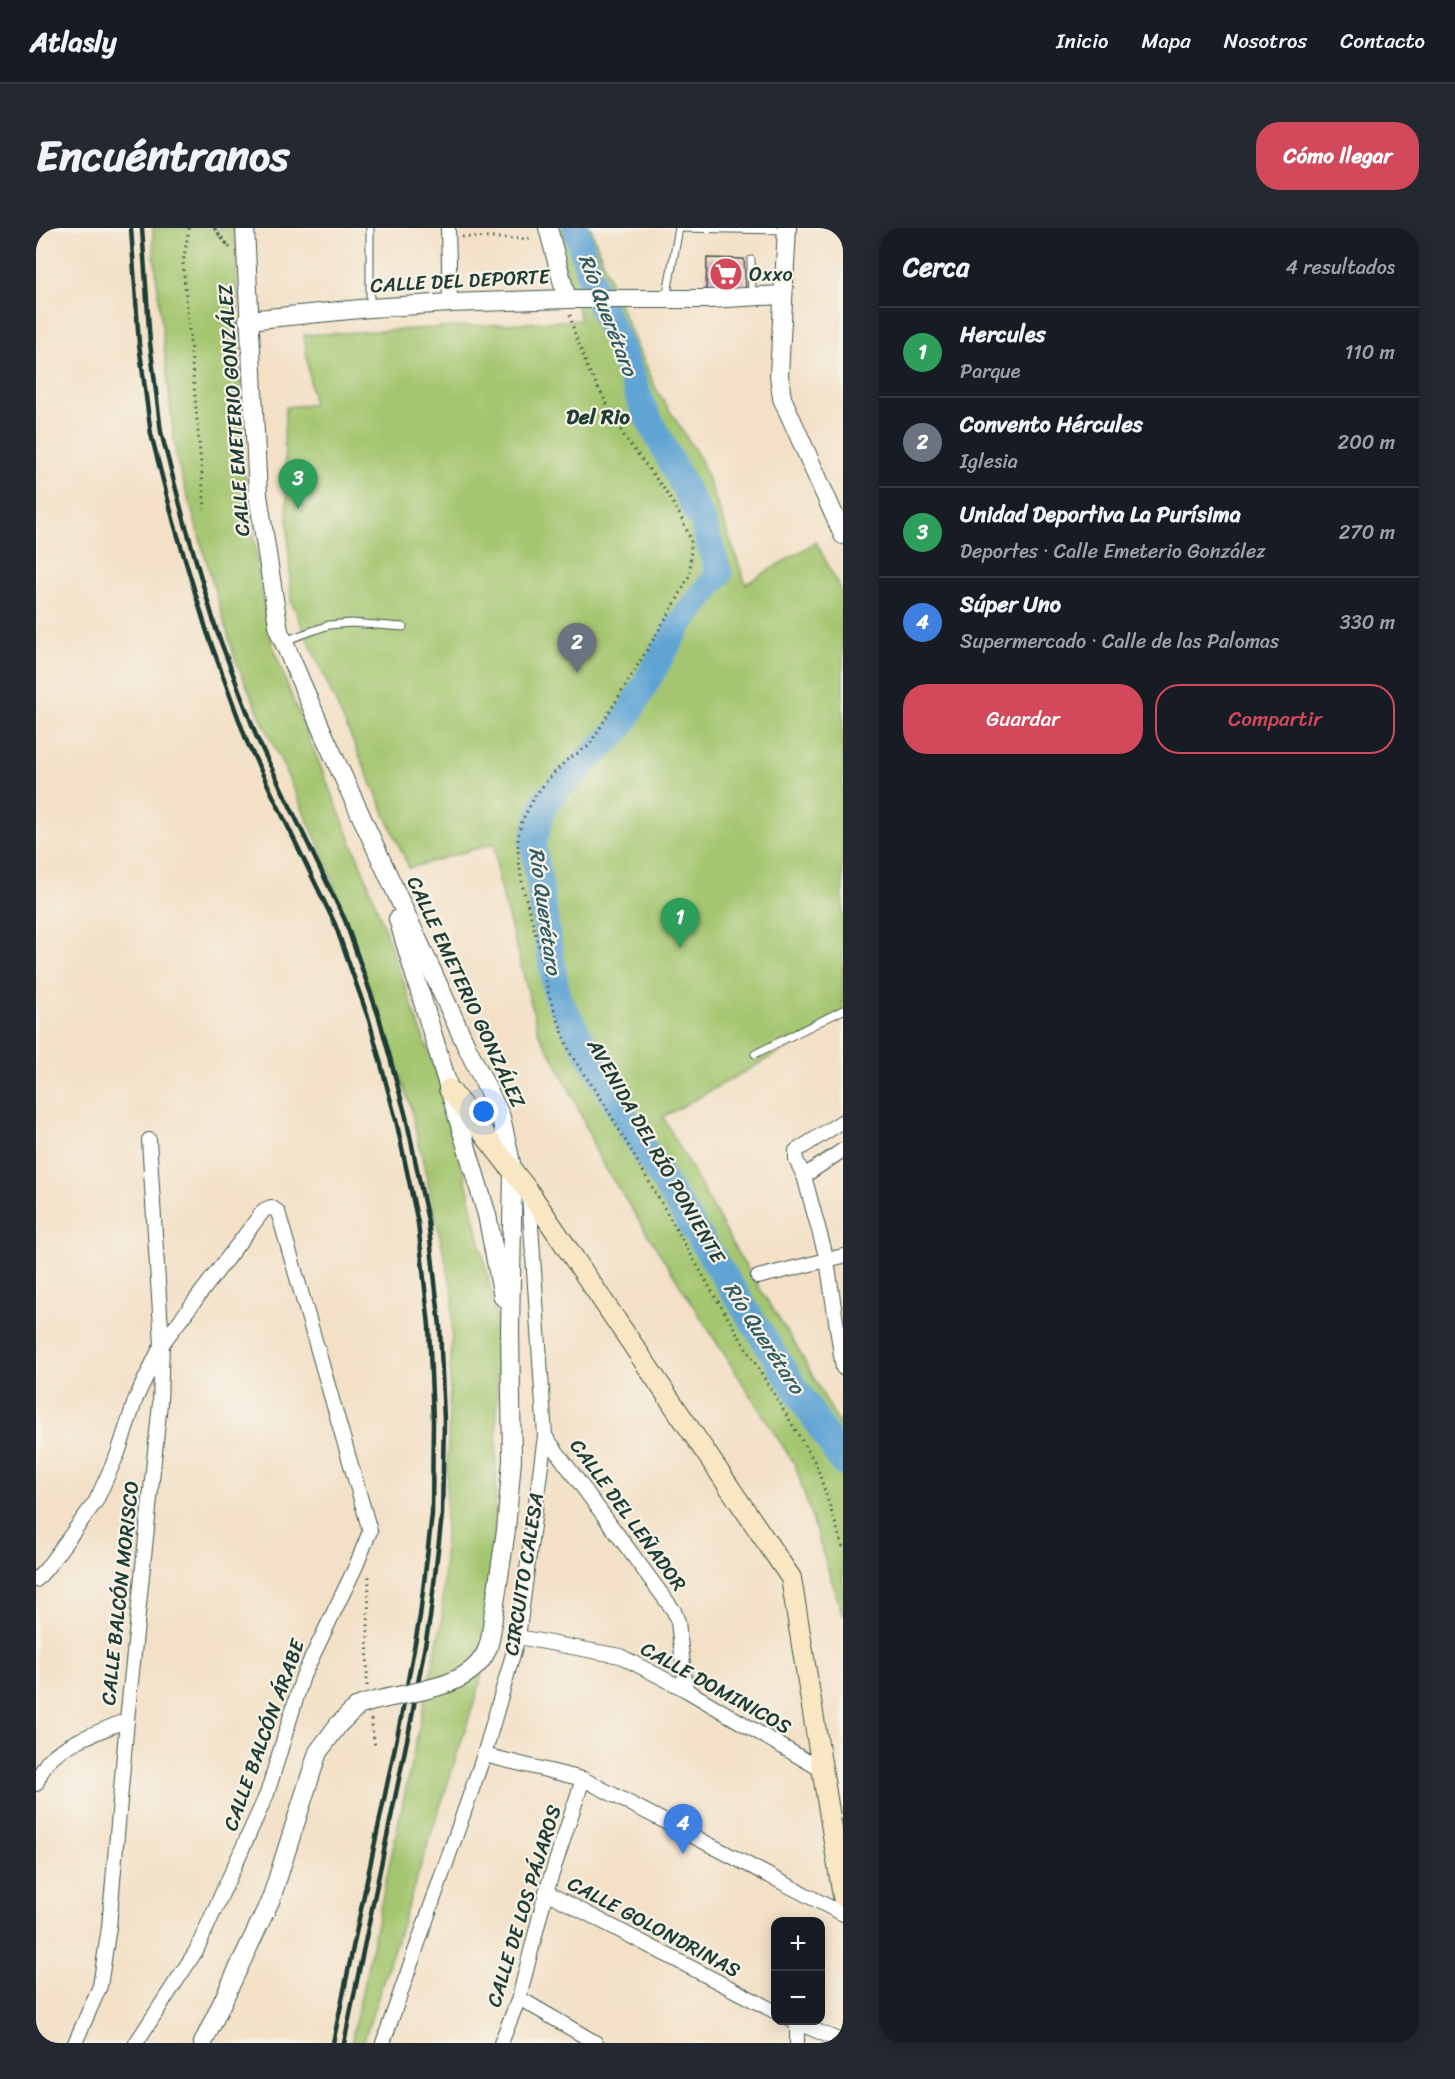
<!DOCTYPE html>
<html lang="es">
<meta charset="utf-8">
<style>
:root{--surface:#171b24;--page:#242831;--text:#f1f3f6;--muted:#9ea1a6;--line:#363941;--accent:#d1495b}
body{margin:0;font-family:Sriracha,sans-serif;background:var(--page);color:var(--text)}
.controls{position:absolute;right:18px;bottom:18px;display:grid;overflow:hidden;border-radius:12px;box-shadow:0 3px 15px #0003}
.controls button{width:54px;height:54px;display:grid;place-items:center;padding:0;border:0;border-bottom:2px solid var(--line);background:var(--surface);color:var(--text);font:30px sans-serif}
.you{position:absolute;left:448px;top:884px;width:21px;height:21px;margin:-15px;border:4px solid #fff;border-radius:50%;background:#1a73e8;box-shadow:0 0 0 9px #1a73e833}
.badge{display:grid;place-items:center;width:39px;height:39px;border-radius:50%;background:var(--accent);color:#fff;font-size:20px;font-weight:700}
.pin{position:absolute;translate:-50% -50px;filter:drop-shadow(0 2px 3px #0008)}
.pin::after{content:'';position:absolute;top:32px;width:21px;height:18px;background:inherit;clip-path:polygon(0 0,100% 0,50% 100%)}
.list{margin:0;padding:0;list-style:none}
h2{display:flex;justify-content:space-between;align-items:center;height:78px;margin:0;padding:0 24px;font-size:26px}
h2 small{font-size:20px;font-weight:400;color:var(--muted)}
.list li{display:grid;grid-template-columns:39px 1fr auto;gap:18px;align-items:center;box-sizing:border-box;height:90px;padding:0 24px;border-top:2px solid var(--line)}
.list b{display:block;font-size:22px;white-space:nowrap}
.list p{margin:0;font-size:20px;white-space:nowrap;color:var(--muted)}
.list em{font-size:20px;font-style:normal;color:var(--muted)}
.actions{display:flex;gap:12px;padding:18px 24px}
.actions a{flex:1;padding:14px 0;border:2px solid var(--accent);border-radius:24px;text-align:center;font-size:21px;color:var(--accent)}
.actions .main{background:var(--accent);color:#fff}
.map{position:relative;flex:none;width:807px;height:1815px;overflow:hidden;border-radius:24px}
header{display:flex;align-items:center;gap:36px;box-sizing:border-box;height:84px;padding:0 30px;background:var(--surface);border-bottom:2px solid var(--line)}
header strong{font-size:28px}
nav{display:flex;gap:33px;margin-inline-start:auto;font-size:21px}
.intro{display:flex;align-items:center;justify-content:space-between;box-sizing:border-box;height:144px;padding:0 36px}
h1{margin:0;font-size:42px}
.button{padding:15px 27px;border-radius:24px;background:var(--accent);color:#fff;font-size:21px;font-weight:700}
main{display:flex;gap:36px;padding:0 36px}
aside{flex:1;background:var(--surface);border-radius:24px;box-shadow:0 3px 15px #0003}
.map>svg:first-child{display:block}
</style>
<header>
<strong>Atlasly</strong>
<nav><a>Inicio</a><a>Mapa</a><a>Nosotros</a><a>Contacto</a></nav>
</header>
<div class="intro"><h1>Encuéntranos</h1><a class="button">Cómo llegar</a></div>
<main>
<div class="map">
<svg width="807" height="1815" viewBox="0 0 807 1815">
<rect width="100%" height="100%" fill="#f7f3e8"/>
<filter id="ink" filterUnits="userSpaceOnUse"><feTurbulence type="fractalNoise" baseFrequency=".0167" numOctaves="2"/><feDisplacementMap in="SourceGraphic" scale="12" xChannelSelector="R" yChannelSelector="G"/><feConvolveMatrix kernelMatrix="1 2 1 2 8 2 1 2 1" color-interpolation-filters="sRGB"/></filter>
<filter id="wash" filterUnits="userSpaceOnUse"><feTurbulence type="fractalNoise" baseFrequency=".008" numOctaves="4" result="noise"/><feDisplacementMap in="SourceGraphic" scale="24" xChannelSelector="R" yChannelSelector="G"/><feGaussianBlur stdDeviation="1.35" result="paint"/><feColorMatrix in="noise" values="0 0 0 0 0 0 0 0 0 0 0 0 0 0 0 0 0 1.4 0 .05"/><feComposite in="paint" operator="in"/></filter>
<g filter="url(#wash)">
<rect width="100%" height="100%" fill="#f3e0c6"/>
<g fill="#a4c66f" stroke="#628252" stroke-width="1.5">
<polygon points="117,0 199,0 208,242 232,403 251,457 331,652 415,886 462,1094 459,1321 444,1456 327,1815 315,1815 406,1393 417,1066 374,876 286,624 200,434 140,229 117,15"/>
<path d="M517,0H555L577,62L620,161L665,232L710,356L780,314L807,366V789L627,889L705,1031L760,1118L807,1203V1388L759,1237L563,930C546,888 528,845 503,806L462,650L459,615L373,640L255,373L248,204L250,179L277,176L268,107L545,92Z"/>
</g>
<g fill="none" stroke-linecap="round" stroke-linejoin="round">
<polyline stroke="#60a4d4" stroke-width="27" points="540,0 560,69 585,120 607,180 667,295 683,346 643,397 583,502 509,573 497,615 521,769 611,927 807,1235"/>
</g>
<g id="blocks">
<polygon fill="#dda9c6" points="671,30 708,31 710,64 670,62"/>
</g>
</g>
<g filter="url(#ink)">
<use href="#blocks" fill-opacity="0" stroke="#3f554a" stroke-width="1.5"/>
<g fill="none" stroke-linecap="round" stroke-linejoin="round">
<defs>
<g id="service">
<polyline points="334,0 334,80"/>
<polyline points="643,0 751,2"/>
<polyline points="715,32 716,68"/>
<polyline points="630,71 643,0"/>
<polyline points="248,413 293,397 315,395 367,399"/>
<polyline points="719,826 807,782"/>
</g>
<g id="minor">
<polyline points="412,0 414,75"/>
<polyline points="807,893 760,923 760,932 768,948 791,1032 807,1140"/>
<polyline points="768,948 807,922"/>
<polyline points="722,1049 807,1028"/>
<polyline points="509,1208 638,1383 642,1394 650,1462"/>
<polyline points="0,1352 10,1341 60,1273 82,1225 100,1170 126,1116 228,982 235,979 242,984 334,1303 320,1338 267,1448 231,1566 160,1723 100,1815"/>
<polyline points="482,1409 584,1428 650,1462 786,1542"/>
<polyline points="448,1527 547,1551 807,1686"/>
<path d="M0,1556C4,1547 7,1538 14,1531C31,1514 68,1502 91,1492"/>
<polyline points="510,1664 740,1784"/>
<polyline points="483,1770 560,1815"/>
<polyline points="755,1792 807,1814"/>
<polyline points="39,1815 64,1758 73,1699 91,1492 124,1175 126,1116 113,912"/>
<polyline points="347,1815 448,1527 482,1409 509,1208 493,967"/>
<polyline points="465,1815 483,1770 510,1664 547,1551"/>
<polyline points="761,1815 761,1796"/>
</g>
<g id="tertiary">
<polyline points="209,0 222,267 243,403 287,505 429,815 465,889 477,944 474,1103 476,1232 470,1302 458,1382"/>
<polyline points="512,0 531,71"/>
<polyline points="751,0 743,147 746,170 807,307"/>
<polyline points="212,92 334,80 414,75 531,71 673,71 746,67"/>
<polyline points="362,691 451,987 467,1069"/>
<polyline points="167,1815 235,1671 282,1524 303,1496"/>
</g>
<polyline id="secondary" points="413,861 493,964 755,1350 807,1669"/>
</defs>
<use href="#service" stroke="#3f554a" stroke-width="9"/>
<use href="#minor" stroke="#3f554a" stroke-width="16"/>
<use href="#tertiary" stroke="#3f554a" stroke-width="20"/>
<use href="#secondary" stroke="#3f554a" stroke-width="22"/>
<g stroke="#3f554a" stroke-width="3" stroke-dasharray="1.5 4.5" stroke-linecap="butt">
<polyline points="153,0 147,35 169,281"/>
<polyline points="178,0 194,20 178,0"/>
<polyline points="426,9 497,11"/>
<polyline points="534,87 539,106 552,141 590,211 628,261 644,287 655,312 654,346 641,372 553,518 531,532 512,551 499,568 486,593 482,609 482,627 487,660 503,718 512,764 534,825 566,872 677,1065 780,1236 807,1319"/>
<polyline points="331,1458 333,1345"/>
<polyline points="335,1491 339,1519"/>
</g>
<use href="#service" stroke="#fff" stroke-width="7"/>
<use href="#minor" stroke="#fff" stroke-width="14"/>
<use href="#tertiary" stroke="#fff" stroke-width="18"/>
<use href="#secondary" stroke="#f9e7c3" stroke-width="20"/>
<g stroke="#1f3d34" stroke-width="4.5">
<polyline points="95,0 103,116 115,206 138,295 171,404 211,514 299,696 333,792 360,892 382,995 393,1098 397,1192 396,1286 384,1388 365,1490 297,1815"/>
<polyline points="106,0 114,115 125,204 148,292 180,401 221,510 309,692 343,789 370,889 392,993 404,1098 408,1192 406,1287 394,1390 375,1493 308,1815"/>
</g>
<defs>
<path id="tertiary-bridge" d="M303,1496C310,1490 319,1478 328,1476C366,1463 437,1464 452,1419C456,1408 456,1394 458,1382"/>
</defs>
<use href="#tertiary-bridge" stroke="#3f554a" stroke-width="20" stroke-linecap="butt"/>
<use href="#tertiary-bridge" stroke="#fff" stroke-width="18"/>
</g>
</g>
<defs>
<symbol id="supermarket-disc" viewBox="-11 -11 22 22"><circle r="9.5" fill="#d1495b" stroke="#f7f3e8"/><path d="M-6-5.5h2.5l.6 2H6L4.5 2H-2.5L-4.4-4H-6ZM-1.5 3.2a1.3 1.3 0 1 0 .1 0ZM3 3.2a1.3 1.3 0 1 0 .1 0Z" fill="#fff"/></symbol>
</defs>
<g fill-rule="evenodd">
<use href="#supermarket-disc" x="671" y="27" width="38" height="38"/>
</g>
<g text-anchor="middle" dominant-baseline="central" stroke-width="4.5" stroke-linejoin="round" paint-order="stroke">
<g font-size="20" fill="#1f3d34" stroke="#f7f3e8" text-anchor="start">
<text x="713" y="46">Oxxo</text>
</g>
<g font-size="20" fill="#1f3d34" stroke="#f7f3e8">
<text transform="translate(424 53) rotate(-3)">CALLE DEL DEPORTE</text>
<text transform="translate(198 182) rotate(-94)">CALLE EMETERIO GONZÁLEZ</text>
<text transform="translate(430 764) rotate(65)">CALLE EMETERIO GONZÁLEZ</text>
<text transform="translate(620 923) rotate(60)">AVENIDA DEL RÍO PONIENTE</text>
<text transform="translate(592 1287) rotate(54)">CALLE DEL LEÑADOR</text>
<text transform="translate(488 1346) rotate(-81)">CIRCUITO CALESA</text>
<text transform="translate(84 1365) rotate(-84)">CALLE BALCÓN MORISCO</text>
<text transform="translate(680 1460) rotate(29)">CALLE DOMINICOS</text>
<text transform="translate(228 1507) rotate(-70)">CALLE BALCÓN ÁRABE</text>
<text transform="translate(488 1678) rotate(-73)">CALLE DE LOS PÁJAROS</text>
<text transform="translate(618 1699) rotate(28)">CALLE GOLONDRINAS</text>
</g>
<g font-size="21" font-style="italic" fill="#325c64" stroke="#f7f3e8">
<text transform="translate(572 87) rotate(69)">Río Querétaro</text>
<text transform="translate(509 683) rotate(82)">Río Querétaro</text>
<text transform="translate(728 1110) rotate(57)">Río Querétaro</text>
</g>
<g font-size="21" font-weight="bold" fill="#1f3d34" stroke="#f7f3e8">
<text x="562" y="189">Del Rio</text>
</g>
</g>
</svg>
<div class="controls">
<button>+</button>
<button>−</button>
</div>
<div class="you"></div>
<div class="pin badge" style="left:644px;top:720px;background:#2e9e5b">1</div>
<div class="pin badge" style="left:541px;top:445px;background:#6b7280">2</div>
<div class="pin badge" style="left:262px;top:281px;background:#2e9e5b">3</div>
<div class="pin badge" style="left:647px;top:1626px;background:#3f7fe0">4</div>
</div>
<aside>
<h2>Cerca<small>4 resultados</small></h2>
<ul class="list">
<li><span class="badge" style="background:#2e9e5b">1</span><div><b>Hercules</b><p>Parque</p></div><em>110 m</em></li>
<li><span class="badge" style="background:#6b7280">2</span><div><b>Convento Hércules</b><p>Iglesia</p></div><em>200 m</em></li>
<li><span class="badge" style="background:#2e9e5b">3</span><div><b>Unidad Deportiva La Purísima</b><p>Deportes · Calle Emeterio González</p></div><em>270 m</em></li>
<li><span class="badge" style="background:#3f7fe0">4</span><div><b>Súper Uno</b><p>Supermercado · Calle de las Palomas</p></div><em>330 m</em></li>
</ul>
<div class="actions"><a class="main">Guardar</a><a>Compartir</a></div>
</aside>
</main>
